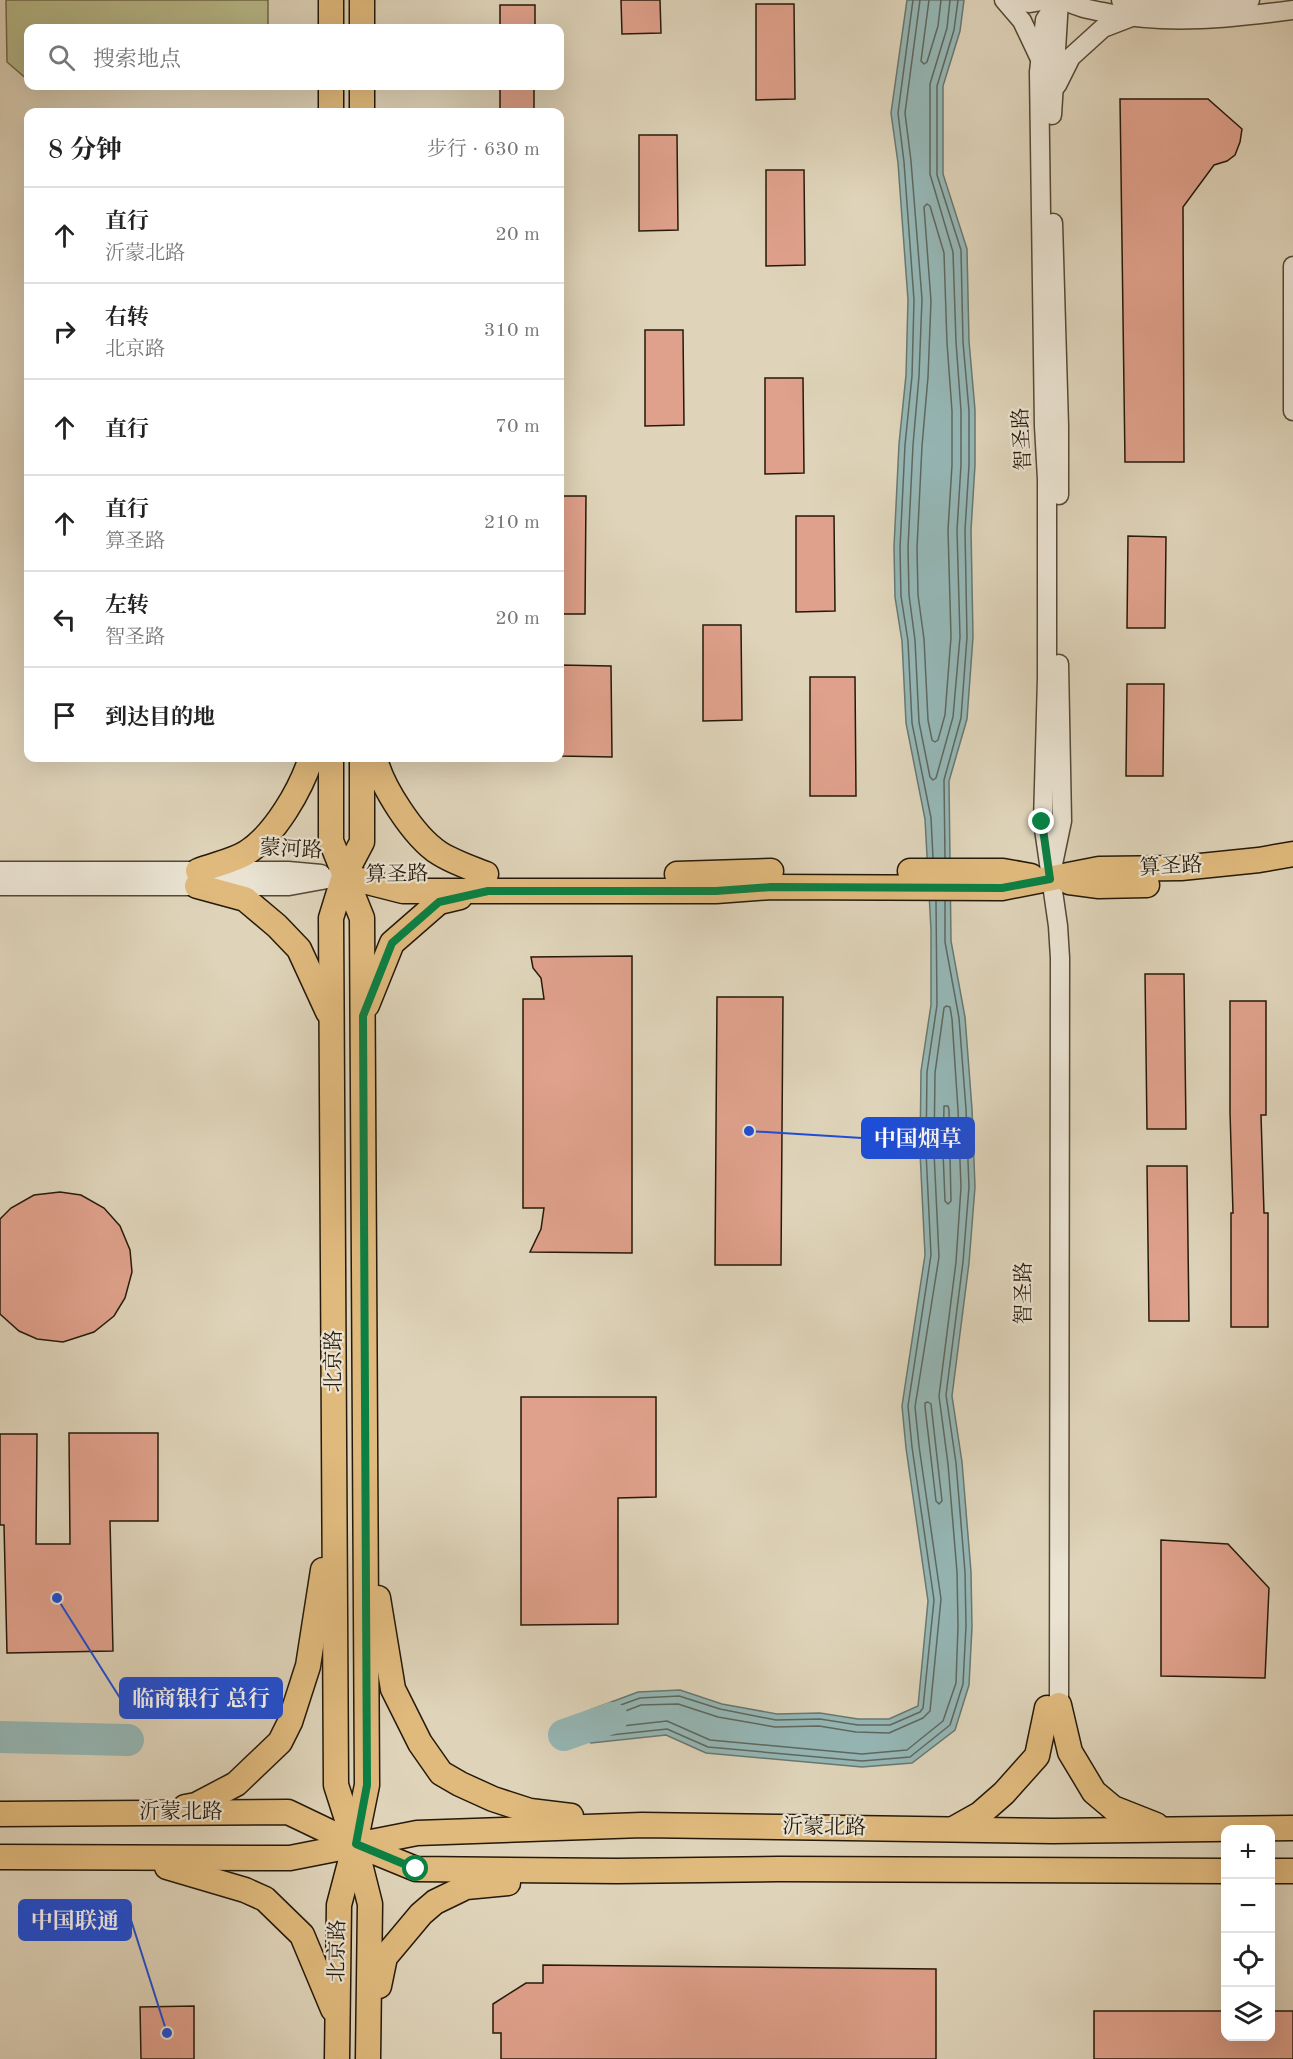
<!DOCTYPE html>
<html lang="zh">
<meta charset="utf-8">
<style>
:root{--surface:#fff;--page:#f6f6f6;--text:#222;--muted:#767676;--line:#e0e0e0}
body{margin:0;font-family:"Old Standard TT","Noto Serif SC",serif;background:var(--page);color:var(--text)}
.controls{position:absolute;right:18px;bottom:18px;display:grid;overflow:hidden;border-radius:12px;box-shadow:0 6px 24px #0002}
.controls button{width:54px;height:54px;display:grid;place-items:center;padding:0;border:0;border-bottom:2px solid var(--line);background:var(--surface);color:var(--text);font:30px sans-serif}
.stop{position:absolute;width:18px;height:18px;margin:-14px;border:4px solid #0b8043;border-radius:50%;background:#fff}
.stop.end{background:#0b8043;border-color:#fff;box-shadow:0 2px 6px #0008}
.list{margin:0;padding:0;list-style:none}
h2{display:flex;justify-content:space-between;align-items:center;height:78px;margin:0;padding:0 24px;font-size:26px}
h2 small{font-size:20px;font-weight:400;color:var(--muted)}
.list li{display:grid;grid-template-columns:39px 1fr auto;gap:18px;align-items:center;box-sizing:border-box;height:96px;padding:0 24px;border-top:2px solid var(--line)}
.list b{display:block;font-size:22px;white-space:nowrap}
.list p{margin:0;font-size:20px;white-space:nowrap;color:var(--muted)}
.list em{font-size:20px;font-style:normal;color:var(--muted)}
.icon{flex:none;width:33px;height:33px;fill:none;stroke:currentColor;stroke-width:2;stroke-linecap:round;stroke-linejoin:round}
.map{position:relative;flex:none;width:1293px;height:2059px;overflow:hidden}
.search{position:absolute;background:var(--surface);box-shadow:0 6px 24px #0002;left:24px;top:24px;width:540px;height:66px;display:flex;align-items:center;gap:15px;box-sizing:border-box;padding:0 21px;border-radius:12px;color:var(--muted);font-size:22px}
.panel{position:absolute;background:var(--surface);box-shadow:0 6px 24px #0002;left:24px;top:108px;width:540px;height:654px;border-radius:12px}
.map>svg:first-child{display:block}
</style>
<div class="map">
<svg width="1293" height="2059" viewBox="0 0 1293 2059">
<rect width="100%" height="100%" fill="#dfd4ba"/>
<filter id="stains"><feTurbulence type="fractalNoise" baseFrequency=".00333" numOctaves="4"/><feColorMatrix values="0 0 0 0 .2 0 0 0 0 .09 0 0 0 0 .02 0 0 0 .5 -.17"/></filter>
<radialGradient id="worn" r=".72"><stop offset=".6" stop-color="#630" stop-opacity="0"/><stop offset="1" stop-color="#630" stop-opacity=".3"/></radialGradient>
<polygon fill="#b8bb8b" stroke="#6e6a4a" stroke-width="1.5" points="6,0 268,0 268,28 28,28 28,80 7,62"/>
<polygon fill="#95b7b6" stroke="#687871" stroke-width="1.5" points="907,0 964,0 960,31 943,86 943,174 967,249 969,341 975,410 975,465 971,530 973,637 967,719 949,781 951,941 965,1017 972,1109 975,1187 969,1263 952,1396 962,1462 971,1572 972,1627 969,1685 955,1730 912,1763 862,1767 706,1753 666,1735 591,1743 571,1733 581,1718 590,1710 638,1692 680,1690 722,1704 777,1714 820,1713 858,1719 889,1719 918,1706 928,1601 906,1448 902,1406 925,1255 920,1152 921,1071 931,1005 931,930 925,819 906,723 902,641 895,597 894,547 899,444 906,375 908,300 898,163 891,113"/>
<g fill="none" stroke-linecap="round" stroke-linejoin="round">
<g stroke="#5d6860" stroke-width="1.5">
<polyline points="913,0 898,113 904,162 914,300 912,376 905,445 900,548 901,596 908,641 912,723 931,818 933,858"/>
<polyline points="920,0 905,113 911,161 922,299 919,376 913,445 908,548 909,595 915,640 919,722 930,777 933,780 936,778 953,717 960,637 957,530 961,465 961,411 956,342 953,252 930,174 930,84 947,28 950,0"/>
<polyline points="929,0 921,61 924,64 927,62 938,26 941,0"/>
<polygon points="927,204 930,206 944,253 947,343 952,411 952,465 948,530 951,637 945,715 938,740 935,742 932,740 928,720 924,639 918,595 917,548 922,446 928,377 931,301 924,207"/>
<polyline points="945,858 944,780 961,718 967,637 965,530 969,465 969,411 963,342 961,250 937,175 937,86 954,30 958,0"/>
<polyline points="936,901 937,1005 927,1072 926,1152 931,1255 908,1406 912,1447 934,1600 923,1708 920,1712 890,1725 858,1725 820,1719 776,1720 720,1709 679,1696 640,1698 593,1715 585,1722 581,1729 582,1732 592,1737 667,1729 708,1747 862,1761 910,1757 950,1725 963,1684 966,1626 965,1572 956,1463 946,1395 963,1262 969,1187 966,1109 959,1018 945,942 945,901"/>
<polygon points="946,1006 950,1007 952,1019 958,1110 961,1187 956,1262 939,1396 948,1464 957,1572 958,1626 956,1683 943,1721 907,1750 862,1754 710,1740 667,1721 595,1729 594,1725 597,1722 641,1705 678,1704 718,1717 775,1727 819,1726 856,1732 889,1733 923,1718 930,1711 941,1599 919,1446 915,1407 939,1257 934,1152 935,1073 944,1008"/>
<polygon points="944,1106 948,1106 949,1110 951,1201 948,1204 945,1201 943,1152"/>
<polygon points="928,1402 931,1404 942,1501 939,1504 936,1501 925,1407 925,1403"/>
</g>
<g stroke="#95b7b6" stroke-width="32">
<polyline points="564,1735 612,1718"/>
<polyline points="0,1737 128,1740"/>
</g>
</g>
<g fill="#e0a18c" stroke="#251909" stroke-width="1.5">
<polygon points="621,0 660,0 661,33 622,34"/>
<polygon points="756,4 794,4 795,99 756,100"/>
<rect x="500" y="5" width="35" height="23"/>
<rect x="500" y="86" width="34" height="26"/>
<polygon points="1120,99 1208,99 1242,129 1240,142 1235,155 1227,161 1214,165 1183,207 1184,462 1125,462"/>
<polygon points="639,135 677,135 678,230 639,231"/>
<polygon points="766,170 804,170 805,265 766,266"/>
<polygon points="645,330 683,330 684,425 645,426"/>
<polygon points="765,378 803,378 804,473 765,474"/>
<polygon points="560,496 586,496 585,614 560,614"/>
<polygon points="796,516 834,516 835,611 796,612"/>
<polygon points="1128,536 1166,537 1165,628 1127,628"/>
<polygon points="703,625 741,625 742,720 703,721"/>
<polygon points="560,665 611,666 612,757 560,756"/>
<polygon points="810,677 855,677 856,796 810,796"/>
<polygon points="1127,684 1164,684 1163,776 1126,776"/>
<polygon points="632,956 632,1253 530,1252 541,1229 544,1208 523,1208 523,999 544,999 541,978 533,968 531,957"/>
<polygon points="1145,974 1184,974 1186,1129 1147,1129"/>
<polygon points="717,997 783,997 781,1265 715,1265"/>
<polygon points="1230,1001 1266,1001 1266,1115 1261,1115 1264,1213 1268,1213 1268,1327 1231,1327 1231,1213 1233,1213 1230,1112"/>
<polygon points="1147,1166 1187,1166 1189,1321 1149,1321"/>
<polygon points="60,1192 81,1195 104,1208 120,1226 130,1250 132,1272 125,1298 114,1316 94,1332 63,1342 37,1339 19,1331 0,1314 0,1219 11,1208 34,1195"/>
<polygon points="521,1397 656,1397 656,1497 618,1498 618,1624 521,1625"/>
<polygon points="69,1433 158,1433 158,1521 110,1521 113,1651 7,1653 4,1525 0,1525 0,1434 37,1434 36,1544 70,1544"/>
<polygon points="1161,1540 1228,1544 1269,1588 1265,1678 1161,1676"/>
<polygon points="543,1965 936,1969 936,2059 501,2059 501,2033 493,2033 493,2004 526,1983 543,1983"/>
<polygon points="194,2006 194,2059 141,2059 140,2007"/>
<polygon points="1094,2011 1226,2011 1226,2037 1270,2037 1270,2011 1293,2011 1293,2059 1094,2059"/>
</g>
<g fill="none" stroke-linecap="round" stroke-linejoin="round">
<defs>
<g id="minor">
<polyline points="1004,0 1022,21 1040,59"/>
<polyline points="1009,0 1030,3 1047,0"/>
<polyline points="1058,0 1045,20 1039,72 1044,426 1047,479 1047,678 1043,822 1058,926 1060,958 1059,1705"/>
<path d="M1064,0C1078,8 1092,10 1108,13C1169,25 1231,18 1293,10"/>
<polyline points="1121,0 1162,6 1250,0"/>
<polyline points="1057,85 1071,57 1103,28 1129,18"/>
<polyline points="1052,115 1059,1"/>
<polyline points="1053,223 1059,426 1059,495"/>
<polyline points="1293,266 1293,411"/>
<polyline points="1053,864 1062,821 1059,664"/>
<polyline points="0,871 288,871 321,874"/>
<polyline points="0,886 289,886 344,876"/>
</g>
<g id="major">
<polyline points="331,0 331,28"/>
<polyline points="362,0 362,28"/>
<polyline points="331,86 331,112"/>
<polyline points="362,86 362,112"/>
<polyline points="331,758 331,841 362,918 367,1785 355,1844 339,1905 337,2059"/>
<polyline points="362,758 362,842 344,876 331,918 336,1785 355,1844 370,1904 368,2059"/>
<path d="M375,758C381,786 414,837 439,853C453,862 471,868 486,874"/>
<path d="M198,871C213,865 233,861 246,853C275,835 301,789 311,758"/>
<polyline points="910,871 1003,871 1031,876"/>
<polyline points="677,874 771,871"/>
<polyline points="344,876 403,891 716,891 771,887 1002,888 1099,869 1181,868 1259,860 1293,854"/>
<polyline points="1069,882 1099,886 1147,885"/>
<polyline points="197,886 245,899 277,926 299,949 328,1012"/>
<polyline points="367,1005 392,943 439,902 460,897"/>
<polyline points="378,1598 393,1689 420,1743 441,1773 460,1784 493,1799 530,1811 571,1816"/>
<polyline points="1059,1705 1070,1752 1094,1792 1113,1808 1156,1825"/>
<polyline points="185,1807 196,1805 236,1784 280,1742 290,1722 308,1666 323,1570"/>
<polyline points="0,1814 288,1812 355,1844 416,1869 617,1871 779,1869 1226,1871"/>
<polyline points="955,1828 980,1814 1004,1793 1037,1756 1047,1708"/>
<polyline points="0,1857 290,1858 417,1833 642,1825 1053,1831 1293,1828"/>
<polyline points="167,1867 245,1890 265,1899 302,1935 333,2009"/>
<polyline points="1270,1871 1293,1871"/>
<polyline points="379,1986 385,1957 421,1914 435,1902 466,1887 508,1883"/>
</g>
</defs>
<use href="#minor" stroke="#544835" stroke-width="21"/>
<use href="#major" stroke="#251909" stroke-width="27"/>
<use href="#minor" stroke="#eae3d2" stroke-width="18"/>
<use href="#major" stroke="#e0ba7d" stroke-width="24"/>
</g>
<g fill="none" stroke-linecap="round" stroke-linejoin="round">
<polyline stroke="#0b8043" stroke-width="8" points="416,1869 356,1844 367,1785 363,1016 392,943 439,902 488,891 716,891 771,887 1002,888 1050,879 1042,822"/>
</g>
<g text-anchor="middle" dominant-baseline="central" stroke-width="4.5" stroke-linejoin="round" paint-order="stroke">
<g font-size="21" fill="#251909" stroke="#eae3d2">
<text transform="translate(1023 439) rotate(-93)">智圣路</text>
<text transform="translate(291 850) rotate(3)">蒙河路</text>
<text transform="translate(1171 867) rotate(-3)">算圣路</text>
<text transform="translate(397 875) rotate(-1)">算圣路</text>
<text transform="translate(1024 1293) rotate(-90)">智圣路</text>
<text transform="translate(334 1361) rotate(-90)">北京路</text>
<text x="181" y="1812">沂蒙北路</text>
<text transform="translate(824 1828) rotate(1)">沂蒙北路</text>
<text transform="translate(338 1951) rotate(-89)">北京路</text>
</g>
</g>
<path fill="none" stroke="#1d4ed8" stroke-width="2" d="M749 1131L862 1138M57 1598L120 1698M167 2033L131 1920"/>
<g fill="#1d4ed8" stroke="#eae3d2" stroke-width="2">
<circle cx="749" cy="1131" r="6"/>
<circle cx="57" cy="1598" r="6"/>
<circle cx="167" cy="2033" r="6"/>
</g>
<g fill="#1d4ed8" stroke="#1d4ed8" stroke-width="2">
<rect x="862" y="1118" width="112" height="40" rx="6"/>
<rect x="120" y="1678" width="162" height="40" rx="6"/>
<rect x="19" y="1900" width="112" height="40" rx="6"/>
</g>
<g font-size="22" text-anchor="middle" font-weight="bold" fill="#fff">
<text x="918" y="1146">中国烟草</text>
<text x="201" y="1706">临商银行 总行</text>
<text x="75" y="1928">中国联通</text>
</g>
<rect width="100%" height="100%" filter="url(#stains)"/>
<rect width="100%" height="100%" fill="url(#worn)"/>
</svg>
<div class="controls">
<button>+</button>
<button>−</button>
<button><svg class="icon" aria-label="locate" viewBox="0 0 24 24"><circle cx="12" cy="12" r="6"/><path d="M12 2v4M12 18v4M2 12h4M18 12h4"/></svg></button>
<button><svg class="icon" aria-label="layers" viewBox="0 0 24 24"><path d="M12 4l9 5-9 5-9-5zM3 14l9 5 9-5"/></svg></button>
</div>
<div class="stop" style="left:416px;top:1869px"></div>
<div class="stop end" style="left:1042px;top:822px"></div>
<div class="search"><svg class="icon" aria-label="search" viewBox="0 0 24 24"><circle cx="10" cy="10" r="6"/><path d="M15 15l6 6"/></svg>搜索地点</div>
<section class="panel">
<h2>8 分钟<small>步行 · 630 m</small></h2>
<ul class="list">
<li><svg class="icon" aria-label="ahead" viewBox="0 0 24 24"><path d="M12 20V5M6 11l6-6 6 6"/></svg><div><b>直行</b><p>沂蒙北路</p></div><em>20 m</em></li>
<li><svg class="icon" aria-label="right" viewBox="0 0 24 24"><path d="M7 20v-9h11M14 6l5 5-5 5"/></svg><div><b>右转</b><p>北京路</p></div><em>310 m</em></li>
<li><svg class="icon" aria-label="ahead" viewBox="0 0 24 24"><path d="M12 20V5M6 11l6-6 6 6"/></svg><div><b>直行</b></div><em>70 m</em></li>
<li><svg class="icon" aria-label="ahead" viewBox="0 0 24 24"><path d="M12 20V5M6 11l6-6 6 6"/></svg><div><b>直行</b><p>算圣路</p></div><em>210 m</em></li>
<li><svg class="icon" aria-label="left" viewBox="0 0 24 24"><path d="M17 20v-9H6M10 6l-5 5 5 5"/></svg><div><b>左转</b><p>智圣路</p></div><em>20 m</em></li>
<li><svg class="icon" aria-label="arrive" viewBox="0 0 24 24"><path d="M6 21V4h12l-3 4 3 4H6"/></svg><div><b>到达目的地</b></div></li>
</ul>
</section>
</div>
